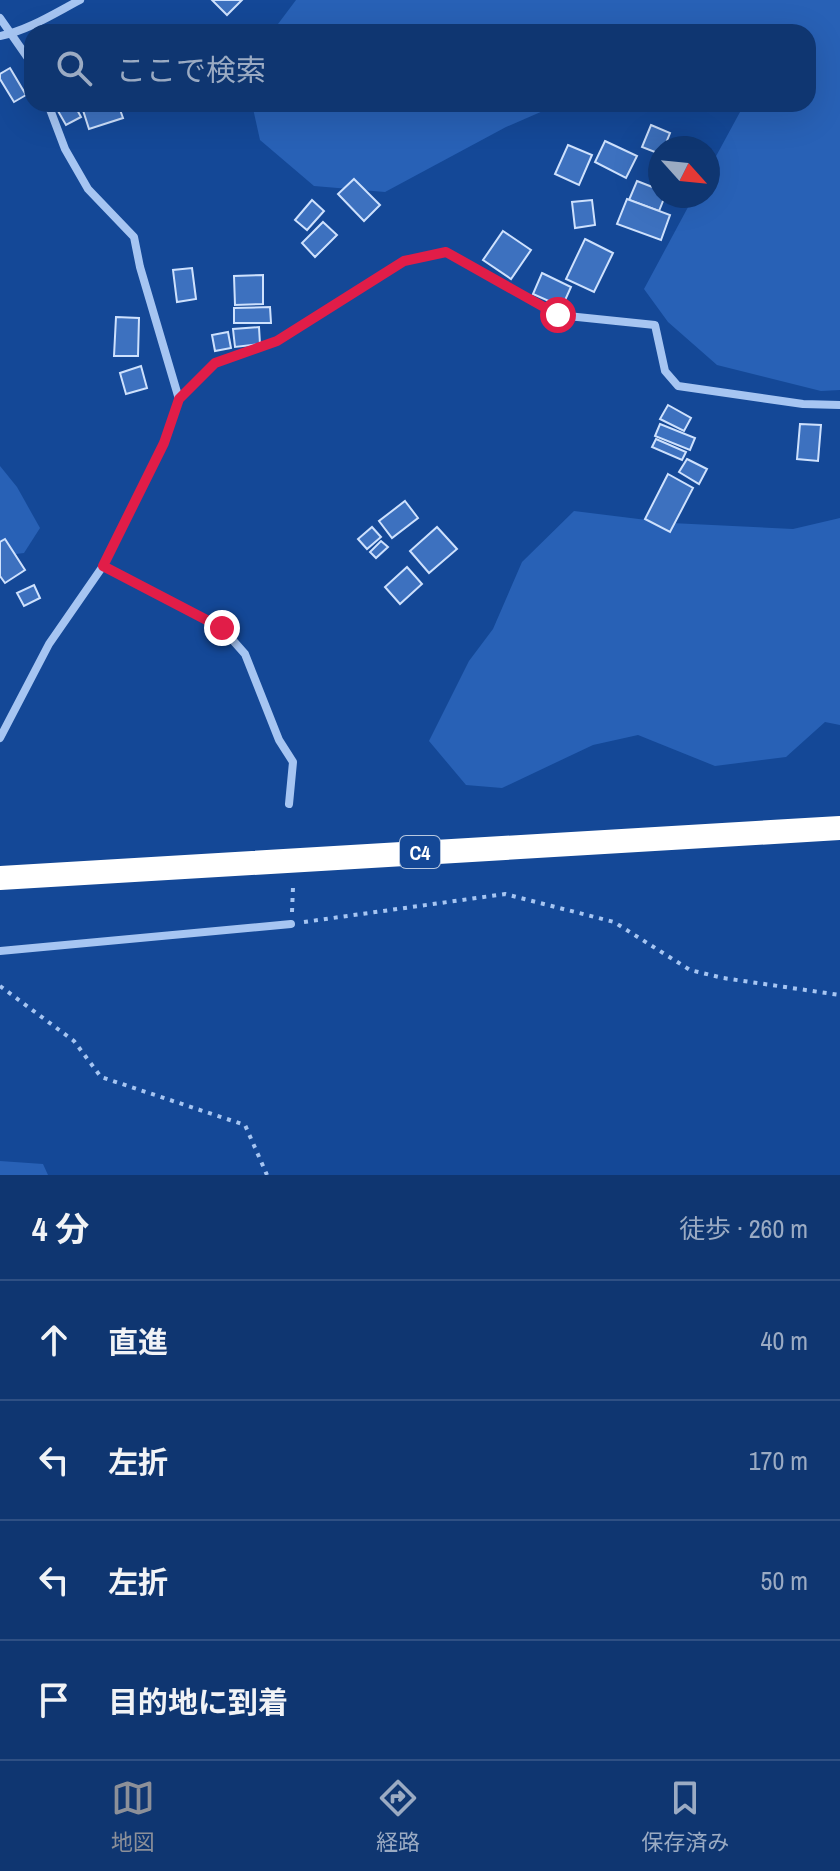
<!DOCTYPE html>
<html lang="ja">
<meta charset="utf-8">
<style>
:root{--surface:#0f3671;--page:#183e76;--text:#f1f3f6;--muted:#9babc3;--line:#2f5084;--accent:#8c9099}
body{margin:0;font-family:"Archivo Narrow","Noto Sans JP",sans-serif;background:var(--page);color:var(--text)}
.compass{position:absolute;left:648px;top:136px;width:72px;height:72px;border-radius:50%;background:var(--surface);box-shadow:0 8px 32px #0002;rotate:117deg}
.stop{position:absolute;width:24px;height:24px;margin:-18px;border:6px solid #e11d48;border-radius:50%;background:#fff}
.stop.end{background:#e11d48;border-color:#fff;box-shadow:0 2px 8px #0008}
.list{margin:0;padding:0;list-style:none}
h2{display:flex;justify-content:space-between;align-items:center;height:104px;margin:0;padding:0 32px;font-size:34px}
h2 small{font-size:26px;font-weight:400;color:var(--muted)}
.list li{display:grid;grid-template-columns:52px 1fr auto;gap:24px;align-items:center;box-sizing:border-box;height:120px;padding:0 32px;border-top:2px solid var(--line)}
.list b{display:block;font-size:30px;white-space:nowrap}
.list em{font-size:26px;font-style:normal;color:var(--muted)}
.icon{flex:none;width:44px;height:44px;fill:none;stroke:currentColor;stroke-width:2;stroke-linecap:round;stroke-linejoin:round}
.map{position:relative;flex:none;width:840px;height:1175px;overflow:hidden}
.search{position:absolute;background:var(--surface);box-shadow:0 8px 32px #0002;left:24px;right:24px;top:24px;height:88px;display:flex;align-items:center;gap:20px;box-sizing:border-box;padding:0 28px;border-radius:24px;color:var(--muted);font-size:30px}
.sheet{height:584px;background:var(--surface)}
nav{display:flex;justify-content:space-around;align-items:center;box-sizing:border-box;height:112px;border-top:2px solid var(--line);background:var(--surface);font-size:22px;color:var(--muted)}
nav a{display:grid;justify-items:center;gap:4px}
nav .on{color:var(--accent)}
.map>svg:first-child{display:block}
</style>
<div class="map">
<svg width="840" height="1175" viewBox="0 0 840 1175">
<rect width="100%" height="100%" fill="#144897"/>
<g fill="#2861b6">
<polygon points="296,0 840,0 840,390 821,391 717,365 668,322 644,289 694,196 708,196 708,171 740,112 742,104 808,104 808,32 272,32"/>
<polygon points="252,104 559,104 506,127 385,192 314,186 260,140"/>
<polygon points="0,466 17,487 40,528 24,553 0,556"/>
<polygon points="574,511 671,523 793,529 840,518 840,725 825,722 786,757 715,766 638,735 593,745 502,788 466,785 429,741 469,661 493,629 522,562"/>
<polygon points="0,1161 43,1164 48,1175 0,1175"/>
</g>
<g fill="#3d71bf" stroke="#cee1fd" stroke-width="2">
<polygon points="212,0 242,0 227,15"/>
<polygon points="10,68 26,95 14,102 0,79 0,74"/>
<polygon points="54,104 74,104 81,117 66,125"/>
<polygon points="81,104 118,104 123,118 89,129"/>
<polygon points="651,125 670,133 664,148 660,148 660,154 642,147"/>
<polygon points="605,141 637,156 626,178 595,162"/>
<polygon points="568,145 592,155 579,185 555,174"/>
<polygon points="354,179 380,205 364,221 338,194"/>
<polygon points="637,181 660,190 660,196 665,196 659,211 629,200"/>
<polygon points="627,199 670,215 661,240 617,224"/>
<polygon points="312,200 324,211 307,230 295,220"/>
<polygon points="592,200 595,225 575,228 572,202"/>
<polygon points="323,222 337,235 315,257 302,243"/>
<polygon points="503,231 531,250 511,279 483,260"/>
<polygon points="585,239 613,253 594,292 566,279"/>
<polygon points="192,268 196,299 177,302 173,270"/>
<polygon points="542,273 571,287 562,307 533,294"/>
<polygon points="263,275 263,304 235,305 234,276"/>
<polygon points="270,307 271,323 234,323 234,308"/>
<polygon points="116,317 139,318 138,356 114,356"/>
<polygon points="259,327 260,344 235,347 233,329"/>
<polygon points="228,332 231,348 215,351 212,335"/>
<polygon points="141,366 147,388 126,394 120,373"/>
<polygon points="668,405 691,418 684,431 660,419"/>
<polygon points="660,424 695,438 690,450 655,436"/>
<polygon points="800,424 821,425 818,461 797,459"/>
<polygon points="656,439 686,452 682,460 652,447"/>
<polygon points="687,459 707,469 699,484 679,472"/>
<polygon points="668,474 693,488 670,532 645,519"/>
<polygon points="405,501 418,518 392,538 379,521"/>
<polygon points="372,527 381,537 367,549 358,539"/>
<polygon points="437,527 457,549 429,573 410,551"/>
<polygon points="5,539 25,570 5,583 0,576 0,542"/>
<polygon points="381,541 388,547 376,558 370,552"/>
<polygon points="407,567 422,584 400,604 385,587"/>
<polygon points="34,585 40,598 24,606 17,593"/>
</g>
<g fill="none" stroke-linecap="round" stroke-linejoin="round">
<g stroke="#a6c5f2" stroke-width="4" stroke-dasharray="4 6" stroke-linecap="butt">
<polyline points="292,912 293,887"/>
<polyline points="304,922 505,894 614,922 690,970 723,978 840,995"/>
<polyline points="0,986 74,1041 101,1077 245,1125 267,1175"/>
</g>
<g stroke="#a6c5f2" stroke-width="8">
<polyline points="0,18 32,64"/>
<path d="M0,36C29,30 55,13 80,0"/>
<polyline points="179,399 215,363 277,341 404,261 446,252 558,315 655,325 665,371 678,386 803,404 840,405"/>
<polyline points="103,566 222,628 245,654 279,740 293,762 289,804"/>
<polyline points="0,738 49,644 103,566 164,443 179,399 140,267 134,237 88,189 65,149 48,104"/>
<polyline points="0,951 291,924"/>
</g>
<polyline stroke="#fff" stroke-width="24" points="0,878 840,828"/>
</g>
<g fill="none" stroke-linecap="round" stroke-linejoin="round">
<polyline stroke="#e11d48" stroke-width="10" points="222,628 103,566 164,443 179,399 215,363 277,341 404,261 446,252 558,315"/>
</g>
<g text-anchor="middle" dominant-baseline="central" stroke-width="6" stroke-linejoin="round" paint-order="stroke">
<rect fill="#144897" stroke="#b8c8e0" stroke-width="2" x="400" y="836" width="40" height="32" rx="6"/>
<g font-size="20" font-weight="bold" fill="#fff">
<text x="420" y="852">C4</text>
</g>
</g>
</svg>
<svg class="compass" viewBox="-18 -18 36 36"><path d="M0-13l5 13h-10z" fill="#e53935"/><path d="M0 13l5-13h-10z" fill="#9babc3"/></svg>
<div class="stop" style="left:558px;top:315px"></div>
<div class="stop end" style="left:222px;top:628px"></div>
<div class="search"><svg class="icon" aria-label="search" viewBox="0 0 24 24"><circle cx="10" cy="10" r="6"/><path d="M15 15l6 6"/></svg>ここで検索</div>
</div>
<section class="sheet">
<h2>4 分<small>徒歩 · 260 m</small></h2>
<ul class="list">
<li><svg class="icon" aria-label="ahead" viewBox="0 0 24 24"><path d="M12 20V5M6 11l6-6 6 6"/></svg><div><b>直進</b></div><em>40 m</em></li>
<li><svg class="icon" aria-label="left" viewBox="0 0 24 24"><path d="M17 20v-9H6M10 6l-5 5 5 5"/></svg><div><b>左折</b></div><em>170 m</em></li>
<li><svg class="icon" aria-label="left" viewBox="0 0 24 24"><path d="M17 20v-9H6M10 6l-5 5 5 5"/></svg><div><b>左折</b></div><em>50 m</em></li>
<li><svg class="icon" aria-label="arrive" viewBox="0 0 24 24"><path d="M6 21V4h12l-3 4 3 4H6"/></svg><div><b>目的地に到着</b></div></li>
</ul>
</section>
<nav>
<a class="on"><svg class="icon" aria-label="map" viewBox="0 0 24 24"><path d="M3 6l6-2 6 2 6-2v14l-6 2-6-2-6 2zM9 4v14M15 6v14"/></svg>地図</a>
<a><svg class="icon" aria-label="directions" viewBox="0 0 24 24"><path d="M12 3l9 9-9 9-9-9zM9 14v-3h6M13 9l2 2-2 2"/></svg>経路</a>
<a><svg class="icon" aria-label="saved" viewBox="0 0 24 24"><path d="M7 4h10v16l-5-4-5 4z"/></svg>保存済み</a>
</nav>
